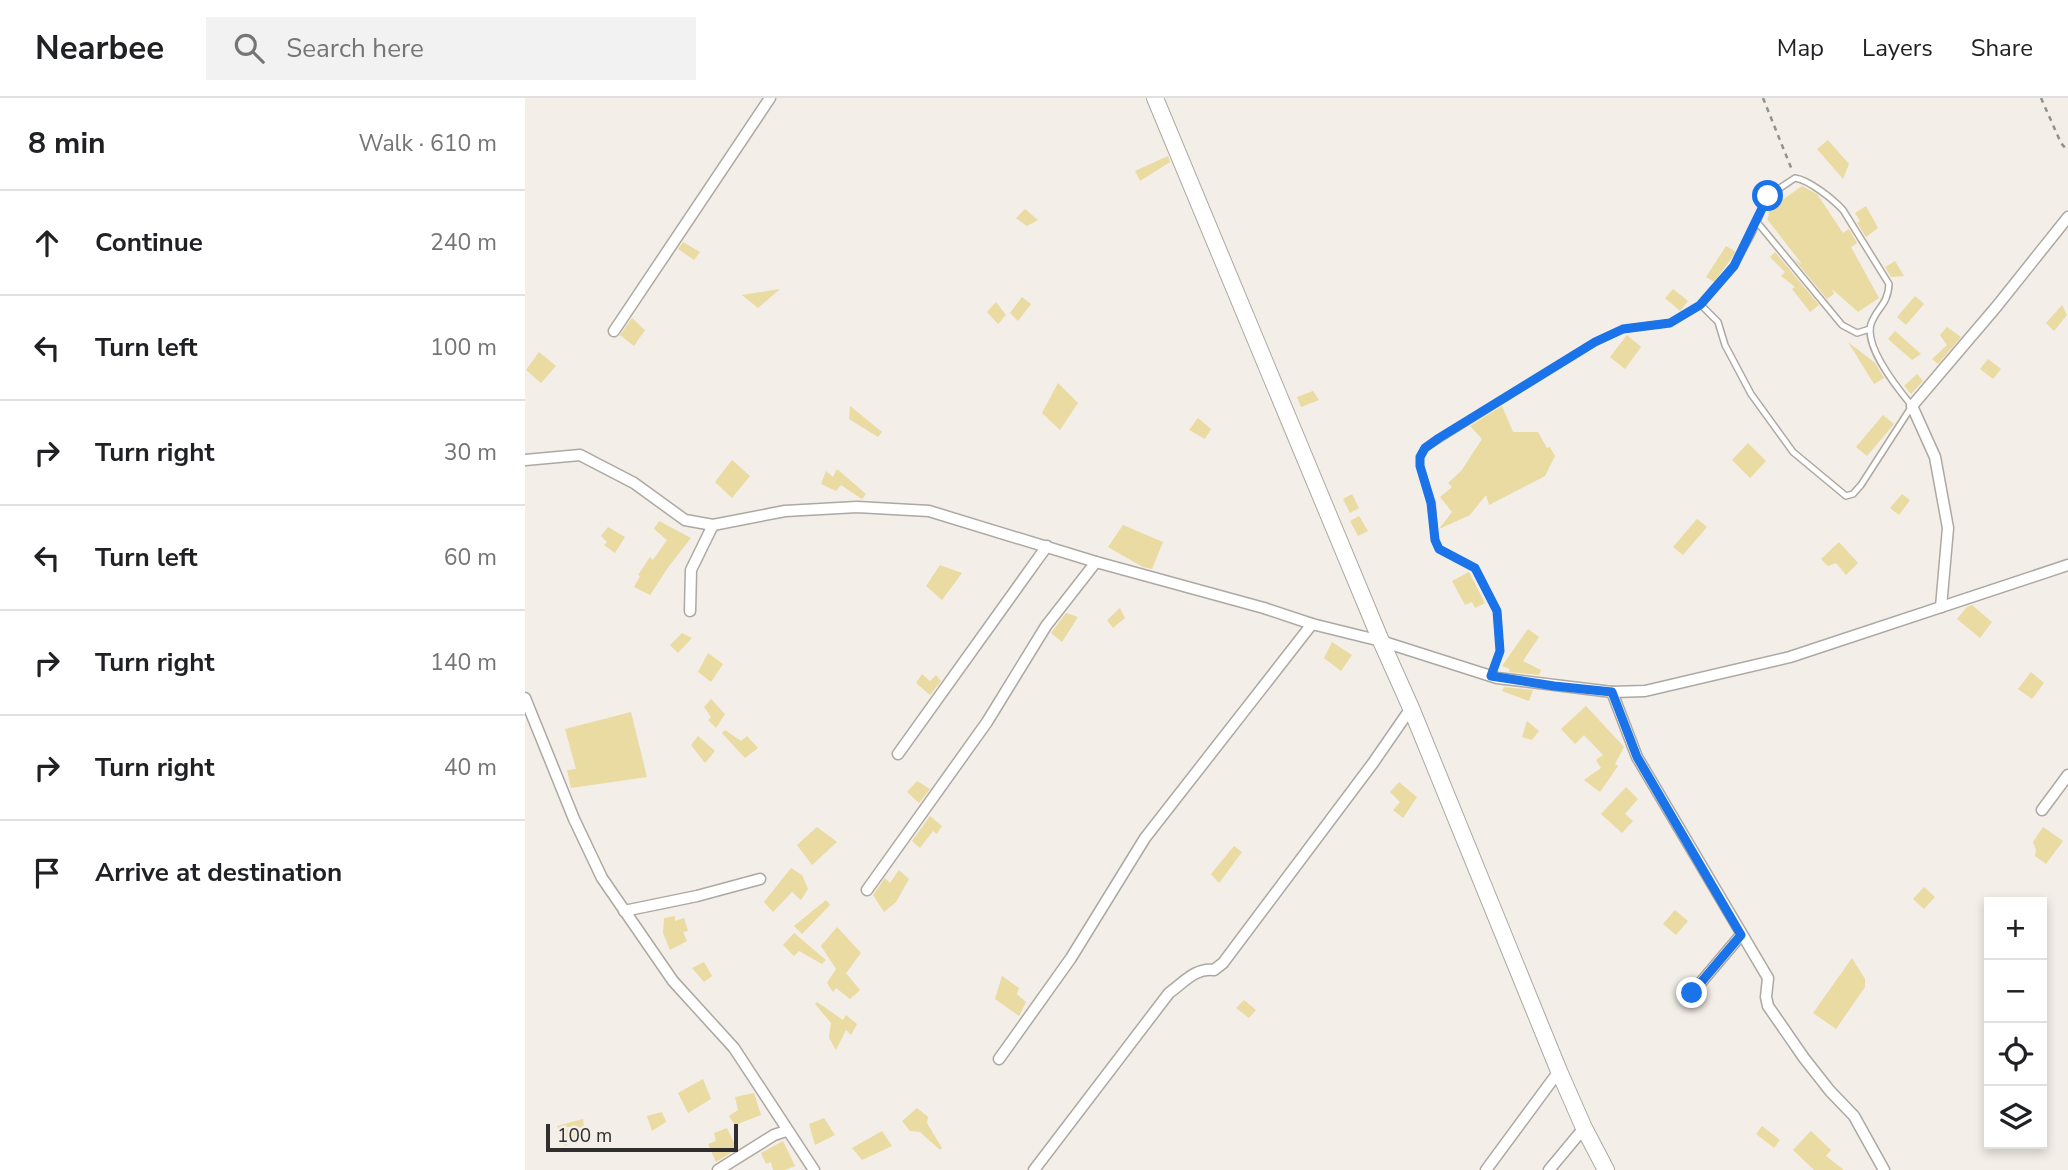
<!DOCTYPE html>
<meta charset="utf-8">
<style>
:root{--surface:#fff;--page:#f2f2f2;--text:#202124;--muted:#757577;--line:#e0e0e0}
body{margin:0;font-family:"Nunito Sans",sans-serif;background:var(--page);color:var(--text)}
.controls{position:absolute;right:21px;bottom:21px;display:grid;overflow:hidden;border-radius:0px;box-shadow:0 4px 10px #0003}
.controls button{width:63px;height:63px;display:grid;place-items:center;padding:0;border:0;border-bottom:2px solid var(--line);background:var(--surface);color:var(--text);font:35px sans-serif}
.scale{position:absolute;left:21px;bottom:18px;width:192px;box-sizing:border-box;padding-left:7px;border:4px solid #312f2d;border-top:0;font-size:19px;line-height:24px;white-space:nowrap;color:#312f2d;-webkit-text-stroke:5px #f3eee7;paint-order:stroke}
.stop{position:absolute;width:21px;height:21px;margin:-16px;border:5px solid #1a73e8;border-radius:50%;background:#fff}
.stop.end{background:#1a73e8;border-color:#fff;box-shadow:0 2px 7px #0008}
.list{margin:0;padding:0;list-style:none}
h2{display:flex;justify-content:space-between;align-items:center;height:91px;margin:0;padding:0 28px;font-size:30px}
h2 small{font-size:23px;font-weight:400;color:var(--muted)}
.list li{display:grid;grid-template-columns:46px 1fr auto;gap:21px;align-items:center;box-sizing:border-box;height:105px;padding:0 28px;border-top:2px solid var(--line)}
.list b{display:block;font-size:26px;white-space:nowrap}
.list em{font-size:23px;font-style:normal;color:var(--muted)}
.icon{flex:none;width:38px;height:38px;fill:none;stroke:currentColor;stroke-width:2;stroke-linecap:round;stroke-linejoin:round}
.map{position:relative;flex:none;width:1543px;height:1072px;overflow:hidden}
header{display:flex;align-items:center;gap:42px;box-sizing:border-box;height:98px;padding:0 35px;background:var(--surface);border-bottom:2px solid var(--line)}
header strong{font-size:33px}
nav{display:flex;gap:38px;margin-inline-start:auto;font-size:24px}
.search{width:490px;height:63px;background:var(--page);display:flex;align-items:center;gap:18px;box-sizing:border-box;padding:0 24px;border-radius:0px;color:var(--muted);font-size:26px}
main{display:flex}
aside{flex:1;background:var(--surface)}
.map>svg:first-child{display:block}
</style>
<header>
<strong>Nearbee</strong>
<div class="search"><svg class="icon" aria-label="search" viewBox="0 0 24 24"><circle cx="10" cy="10" r="6"/><path d="M15 15l6 6"/></svg>Search here</div>
<nav><a>Map</a><a>Layers</a><a>Share</a></nav>
</header>
<main>
<aside>
<h2>8 min<small>Walk · 610 m</small></h2>
<ul class="list">
<li><svg class="icon" aria-label="ahead" viewBox="0 0 24 24"><path d="M12 20V5M6 11l6-6 6 6"/></svg><div><b>Continue</b></div><em>240 m</em></li>
<li><svg class="icon" aria-label="left" viewBox="0 0 24 24"><path d="M17 20v-9H6M10 6l-5 5 5 5"/></svg><div><b>Turn left</b></div><em>100 m</em></li>
<li><svg class="icon" aria-label="right" viewBox="0 0 24 24"><path d="M7 20v-9h11M14 6l5 5-5 5"/></svg><div><b>Turn right</b></div><em>30 m</em></li>
<li><svg class="icon" aria-label="left" viewBox="0 0 24 24"><path d="M17 20v-9H6M10 6l-5 5 5 5"/></svg><div><b>Turn left</b></div><em>60 m</em></li>
<li><svg class="icon" aria-label="right" viewBox="0 0 24 24"><path d="M7 20v-9h11M14 6l5 5-5 5"/></svg><div><b>Turn right</b></div><em>140 m</em></li>
<li><svg class="icon" aria-label="right" viewBox="0 0 24 24"><path d="M7 20v-9h11M14 6l5 5-5 5"/></svg><div><b>Turn right</b></div><em>40 m</em></li>
<li><svg class="icon" aria-label="arrive" viewBox="0 0 24 24"><path d="M6 21V4h12l-3 4 3 4H6"/></svg><div><b>Arrive at destination</b></div></li>
</ul>
</aside>
<div class="map">
<svg width="1543" height="1072" viewBox="0 0 1543 1072">
<rect width="100%" height="100%" fill="#f3eee7"/>
<g fill="#e9dba1">
<polygon points="1303,42 1324,66 1318,81 1292,51"/>
<polygon points="643,58 645,64 615,83 610,73"/>
<polygon points="1277,88 1292,96 1318,135 1324,131 1332,145 1326,149 1354,200 1333,214 1307,191 1309,196 1302,201 1269,161 1277,166 1242,121 1244,117 1243,112"/>
<polygon points="1341,108 1353,130 1341,139 1332,125 1335,123 1330,115"/>
<polygon points="500,111 513,122 502,128 491,120"/>
<polygon points="158,144 175,154 169,162 153,151"/>
<polygon points="1201,148 1211,154 1189,184 1181,179"/>
<polygon points="1250,154 1294,207 1285,214 1267,191 1270,189 1256,178 1260,174 1245,159"/>
<polygon points="1370,163 1379,178 1366,179 1360,169"/>
<polygon points="255,191 233,210 217,197"/>
<polygon points="1148,191 1163,203 1155,213 1140,200"/>
<polygon points="1390,198 1399,206 1381,227 1372,219"/>
<polygon points="497,199 506,206 493,223 485,215"/>
<polygon points="471,204 481,217 473,226 462,214"/>
<polygon points="1537,207 1542,217 1529,233 1521,225"/>
<polygon points="107,220 120,232 109,248 95,237"/>
<polygon points="1422,229 1436,239 1413,266 1407,261 1422,247 1415,237"/>
<polygon points="1370,233 1396,256 1387,262 1363,241"/>
<polygon points="1102,237 1116,249 1100,271 1085,259"/>
<polygon points="1323,244 1350,265 1359,280 1349,286"/>
<polygon points="14,254 31,268 16,285 1,272"/>
<polygon points="1463,261 1476,271 1468,281 1455,271"/>
<polygon points="1392,276 1398,283 1386,296 1379,288"/>
<polygon points="533,285 553,305 535,332 517,315"/>
<polygon points="788,293 794,302 776,309 772,299"/>
<polygon points="325,308 357,334 353,339 324,321"/>
<polygon points="977,308 988,334 1013,334 1022,350 1025,349 1030,358 1020,378 964,407 961,397 945,417 914,431 927,414 915,399 927,389 923,385 936,373 957,341 945,328"/>
<polygon points="1358,317 1369,326 1342,358 1331,349"/>
<polygon points="673,320 686,331 680,341 664,332"/>
<polygon points="1223,345 1241,363 1225,380 1207,362"/>
<polygon points="207,362 225,378 207,400 190,384"/>
<polygon points="312,371 341,396 337,401 316,387 311,393 296,386 301,373 308,379"/>
<polygon points="827,396 834,410 825,415 818,401"/>
<polygon points="1377,396 1385,402 1374,417 1365,410"/>
<polygon points="834,418 843,433 833,438 825,423"/>
<polygon points="1172,421 1182,429 1158,457 1148,449"/>
<polygon points="134,423 166,440 144,468 125,497 109,489 115,478 113,477 125,459 128,462 142,442 129,431"/>
<polygon points="598,427 638,444 627,471 618,469 583,449"/>
<polygon points="83,429 100,439 90,455 79,447 82,444 76,438"/>
<polygon points="1314,444 1333,465 1321,477 1311,465 1303,468 1296,461"/>
<polygon points="415,467 437,475 417,502 401,488"/>
<polygon points="944,474 960,505 950,510 947,504 940,507 927,483"/>
<polygon points="1447,507 1467,524 1455,540 1432,521 1442,509"/>
<polygon points="595,510 600,520 588,530 582,522"/>
<polygon points="541,515 553,519 537,544 526,535"/>
<polygon points="1003,531 1014,539 998,563 1016,572 1014,577 984,574 985,571 977,568"/>
<polygon points="157,535 167,540 153,555 145,547"/>
<polygon points="807,544 827,557 816,573 799,560"/>
<polygon points="183,555 198,566 186,584 173,574"/>
<polygon points="1506,574 1519,585 1507,601 1493,591"/>
<polygon points="397,576 405,583 411,577 416,583 405,597 391,585"/>
<polygon points="979,589 1008,592 1004,603 977,593"/>
<polygon points="186,601 200,616 191,630 183,622 186,619 179,609"/>
<polygon points="1061,608 1099,649 1090,666 1093,668 1075,694 1059,682 1076,670 1071,662 1078,657 1059,637 1050,646 1036,631"/>
<polygon points="106,614 122,679 46,690 42,672 51,671 40,631"/>
<polygon points="1002,623 1014,633 1007,642 997,639"/>
<polygon points="200,632 216,643 222,638 233,650 220,660 197,635"/>
<polygon points="173,638 190,653 180,665 166,647"/>
<polygon points="392,683 405,691 394,705 382,694"/>
<polygon points="874,684 892,699 878,720 868,712 875,704 865,694"/>
<polygon points="1101,689 1113,701 1100,716 1108,723 1097,735 1076,716"/>
<polygon points="405,718 417,728 412,736 408,733 395,750 387,743"/>
<polygon points="292,729 312,744 287,767 272,747"/>
<polygon points="1518,729 1538,743 1521,766 1510,758 1511,752 1508,744"/>
<polygon points="709,748 717,754 694,785 686,776"/>
<polygon points="266,770 277,777 283,791 276,802 267,794 248,814 239,804"/>
<polygon points="374,772 384,781 371,804 359,814 348,797 360,780 365,785"/>
<polygon points="1399,789 1410,799 1399,811 1388,801"/>
<polygon points="301,802 305,807 277,836 269,828"/>
<polygon points="1150,812 1163,823 1151,837 1138,826"/>
<polygon points="150,818 150,823 159,820 163,833 158,834 162,843 145,852 138,835 139,820"/>
<polygon points="312,829 336,855 321,875 335,892 325,901 311,890 308,894 302,885 311,871 296,848"/>
<polygon points="269,835 301,862 297,866 274,853 269,858 258,847"/>
<polygon points="1327,860 1340,881 1340,889 1311,931 1288,915"/>
<polygon points="179,864 187,878 179,884 167,870"/>
<polygon points="477,878 494,890 492,896 501,904 494,918 470,901"/>
<polygon points="719,902 731,912 724,920 711,910"/>
<polygon points="292,904 318,922 321,917 332,926 326,937 321,932 311,952 304,940 306,925 290,906"/>
<polygon points="178,981 186,1001 163,1015 153,995"/>
<polygon points="229,995 236,1017 210,1027 204,1018 213,1012 210,999"/>
<polygon points="392,1010 403,1019 402,1025 417,1050 415,1052 395,1034 385,1033 377,1023"/>
<polygon points="137,1014 141,1024 127,1033 122,1018"/>
<polygon points="299,1020 310,1037 290,1047 284,1026"/>
<polygon points="58,1021 60,1036 40,1048 32,1028"/>
<polygon points="1237,1028 1255,1042 1249,1050 1231,1036"/>
<polygon points="202,1030 212,1051 191,1064 183,1046 191,1043 189,1035"/>
<polygon points="357,1033 367,1048 337,1062 327,1050"/>
<polygon points="1286,1033 1306,1052 1301,1058 1319,1072 1289,1072 1268,1052"/>
<polygon points="258,1043 270,1068 260,1072 248,1072 246,1064 241,1066 236,1055"/>
</g>
<g fill="none" stroke-linecap="round" stroke-linejoin="round">
<defs>
<g id="lane">
<polyline points="1232,124 1317,227 1332,235 1345,231"/>
<path d="M966,578L975,553L972,513L950,470L914,451L910,442L907,405L895,368V359L900,350L1070,244L1098,231L1145,225L1176,207L1209,168L1227,135L1243,98L1270,80C1284,82 1308,101 1318,112L1364,186C1363,207 1352,209 1346,226C1339,249 1373,291 1387,308L1336,387L1328,396L1321,398L1268,354L1226,296L1200,247L1193,224L1176,207"/>
</g>
<g id="street">
<polyline points="89,233 245,0"/>
<polyline points="0,362 55,357 109,385 160,422 188,427 260,413 332,409 404,413 571,464 739,510 787,526 856,543 972,580 1087,594 1120,593 1265,559 1543,467"/>
<polyline points="1416,509 1423,430 1410,359 1387,308 1472,208 1543,119"/>
<polyline points="165,513 166,472 188,427"/>
<polyline points="1087,594 1112,659 1243,880 1241,899 1243,908 1279,960 1305,993 1329,1018 1359,1072"/>
<polyline points="0,600 49,721 77,780 148,883 209,950 289,1072"/>
<polyline points="373,656 522,448"/>
<polyline points="1517,712 1543,677"/>
<polyline points="342,792 462,624 521,528 571,464"/>
<polyline points="99,813 172,798 235,781"/>
<polyline points="1167,895 1216,837"/>
<polyline points="474,961 546,860 620,740 787,526"/>
<polyline points="193,1072 249,1037 261,1033"/>
<path d="M509,1072L644,895C658,885 671,869 689,872L698,865L848,665L886,610"/>
<polyline points="961,1072 1034,973"/>
<polyline points="1024,1072 1059,1030"/>
</g>
<polyline id="primary" points="630,0 856,543 886,610 1034,973 1059,1030 1081,1072"/>
</defs>
<use href="#lane" stroke="#ada8a2" stroke-width="8"/>
<use href="#street" stroke="#ada8a2" stroke-width="13"/>
<use href="#primary" stroke="#ada8a2" stroke-width="18"/>
<g stroke="#94918c" stroke-width="2.5" stroke-dasharray="5 5" stroke-linecap="butt">
<polyline points="1238,0 1267,72"/>
<polyline points="1516,0 1536,45 1543,53"/>
</g>
<use href="#lane" stroke="#fff" stroke-width="5"/>
<use href="#street" stroke="#fff" stroke-width="10"/>
<use href="#primary" stroke="#fff" stroke-width="16"/>
</g>
<g fill="none" stroke-linecap="round" stroke-linejoin="round">
<polyline stroke="#1a73e8" stroke-width="9" points="1167,895 1216,837 1112,659 1087,594 1029,588 966,578 975,553 972,513 950,470 914,451 910,442 906,405 895,368 895,359 900,350 914,340 1070,244 1098,231 1145,225 1175,207 1209,168 1243,98"/>
</g>
</svg>
<div class="controls">
<button>+</button>
<button>−</button>
<button><svg class="icon" aria-label="locate" viewBox="0 0 24 24"><circle cx="12" cy="12" r="6"/><path d="M12 2v4M12 18v4M2 12h4M18 12h4"/></svg></button>
<button><svg class="icon" aria-label="layers" viewBox="0 0 24 24"><path d="M12 4l9 5-9 5-9-5zM3 14l9 5 9-5"/></svg></button>
</div>
<div class="scale">100 m</div>
<div class="stop" style="left:1243px;top:98px"></div>
<div class="stop end" style="left:1167px;top:895px"></div>
</div>
</main>
